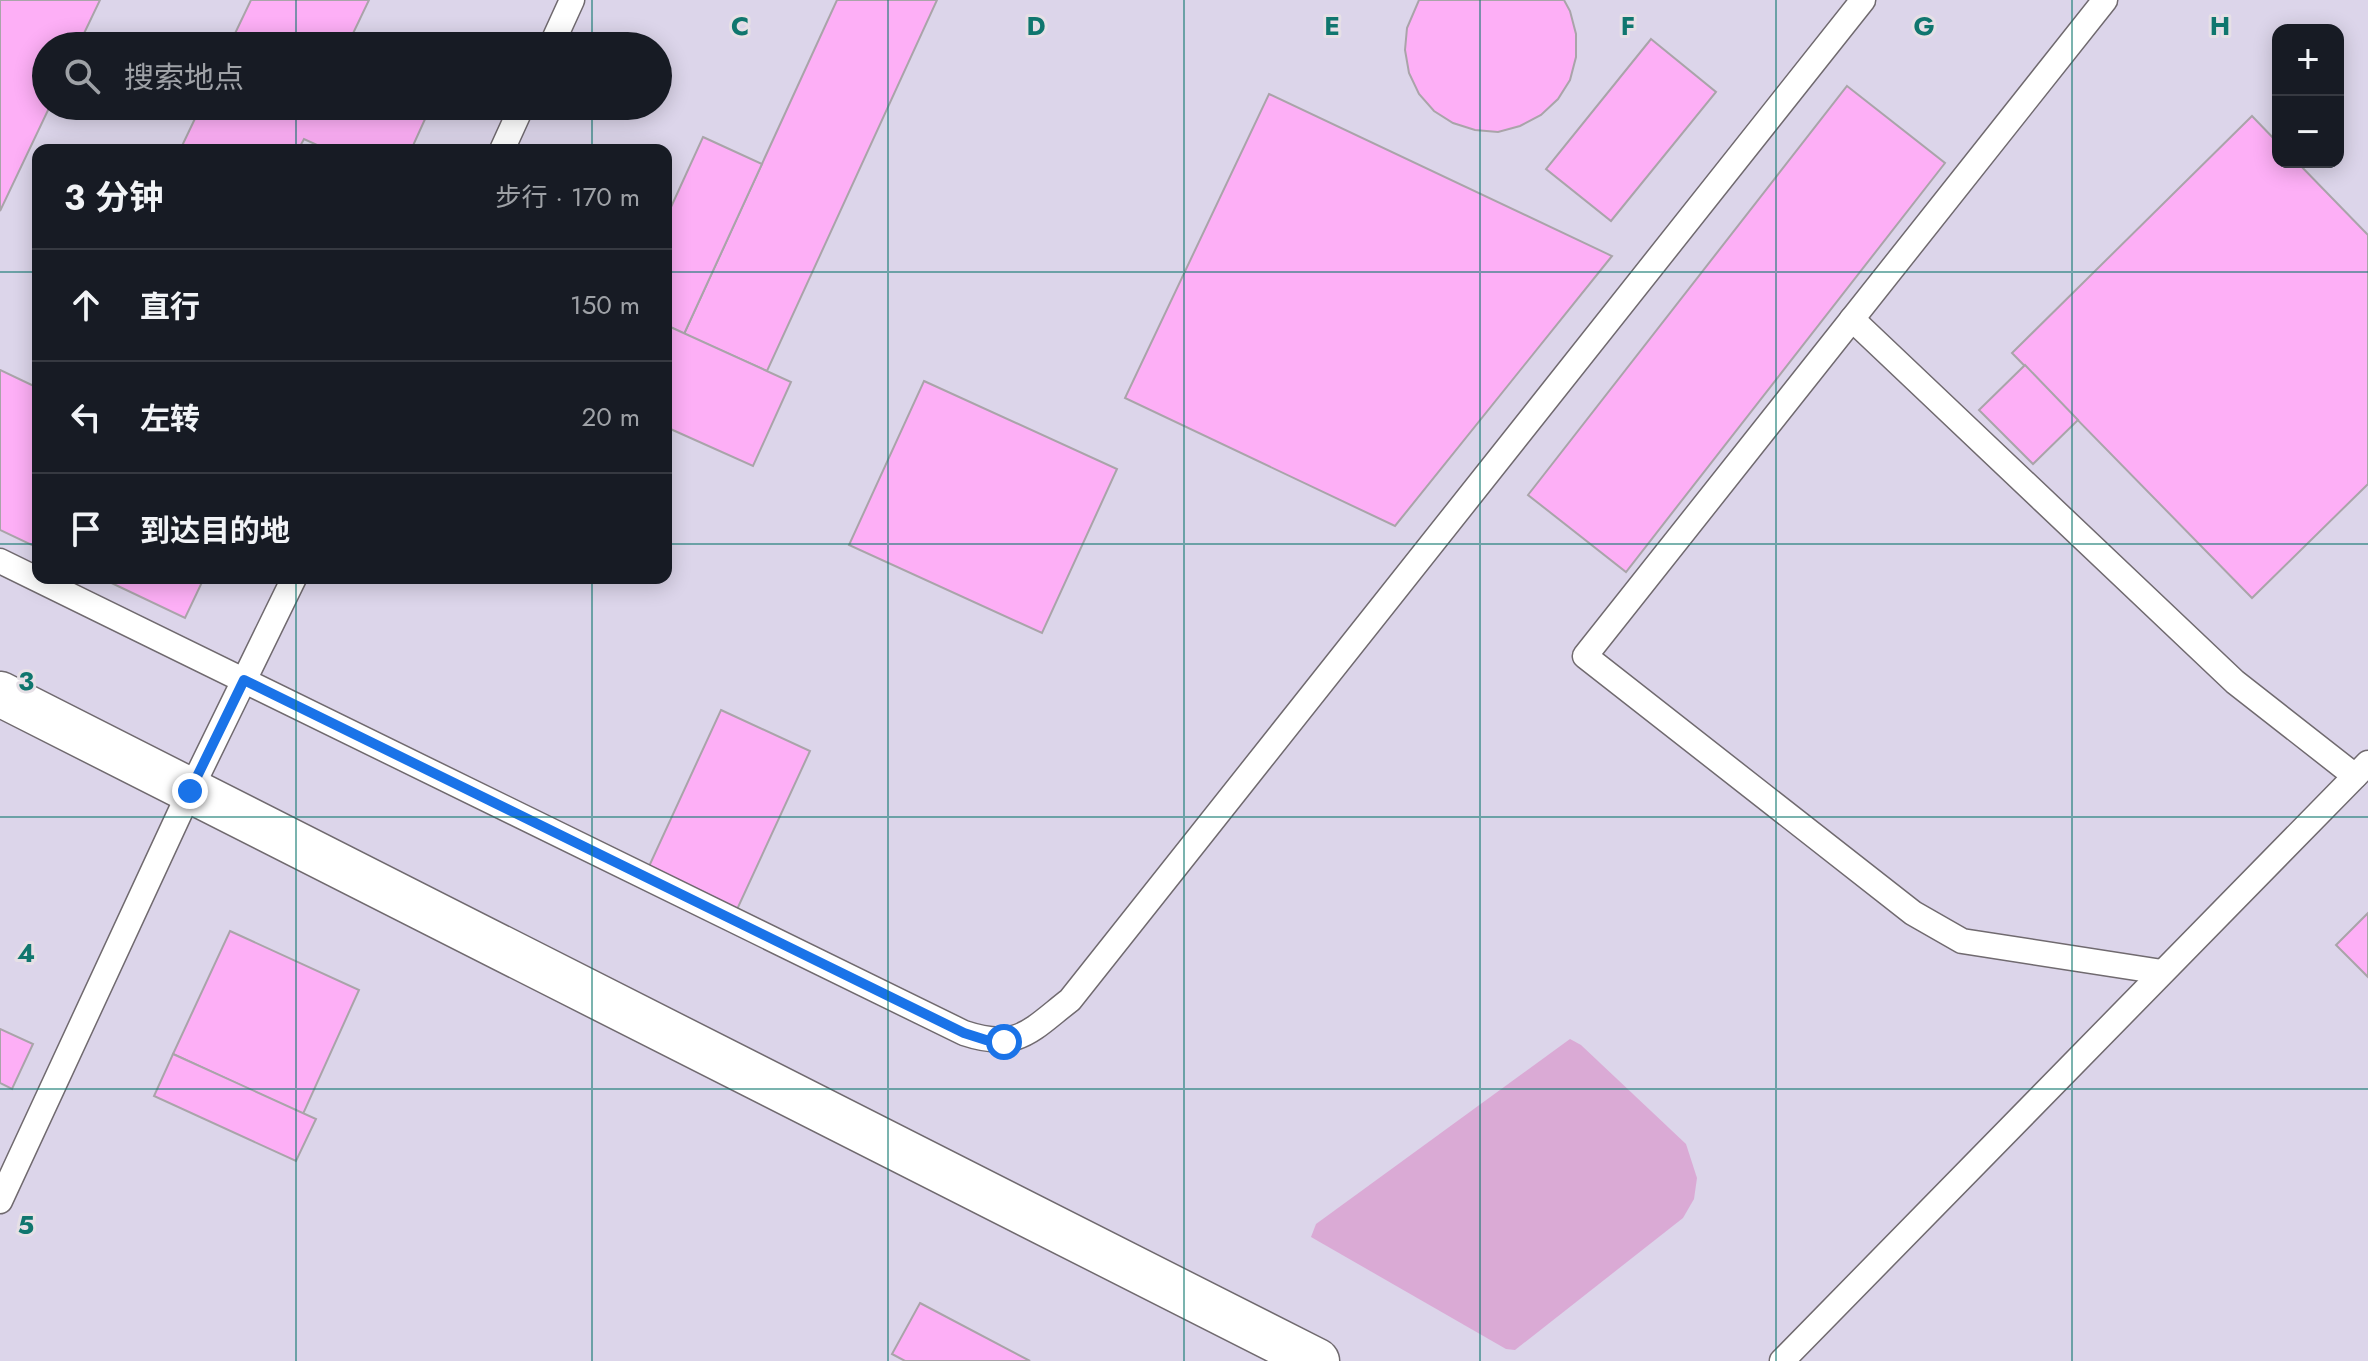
<!DOCTYPE html>
<html lang="zh">
<meta charset="utf-8">
<style>
:root{--surface:#171b24;--page:#20242c;--text:#f1f3f6;--muted:#9ea1a6;--line:#363941}
body{margin:0;font-family:Jost,"Noto Sans SC",sans-serif;background:var(--page);color:var(--text)}
.controls{position:absolute;right:24px;top:24px;display:grid;overflow:hidden;border-radius:16px;box-shadow:0 4px 20px #0003}
.controls button{width:72px;height:72px;display:grid;place-items:center;padding:0;border:0;border-bottom:2px solid var(--line);background:var(--surface);color:var(--text);font:40px sans-serif}
.stop{position:absolute;width:24px;height:24px;margin:-18px;border:6px solid #1a73e8;border-radius:50%;background:#fff}
.stop.end{background:#1a73e8;border-color:#fff;box-shadow:0 2px 8px #0008}
.list{margin:0;padding:0;list-style:none}
h2{display:flex;justify-content:space-between;align-items:center;height:104px;margin:0;padding:0 32px;font-size:34px}
h2 small{font-size:26px;font-weight:400;color:var(--muted)}
.list li{display:grid;grid-template-columns:52px 1fr auto;gap:24px;align-items:center;box-sizing:border-box;height:112px;padding:0 32px;border-top:2px solid var(--line)}
.list b{display:block;font-size:30px;white-space:nowrap}
.list em{font-size:26px;font-style:normal;color:var(--muted)}
.icon{flex:none;width:44px;height:44px;fill:none;stroke:currentColor;stroke-width:2;stroke-linecap:round;stroke-linejoin:round}
.map{position:relative;flex:none;width:2368px;height:1361px;overflow:hidden}
.search{position:absolute;background:var(--surface);box-shadow:0 4px 20px #0003;left:32px;top:32px;width:640px;height:88px;display:flex;align-items:center;gap:20px;box-sizing:border-box;padding:0 28px;border-radius:44px;color:var(--muted);font-size:30px}
.panel{position:absolute;background:var(--surface);box-shadow:0 4px 20px #0003;left:32px;top:144px;width:640px;height:440px;border-radius:16px}
.map>svg:first-child{display:block}
</style>
<div class="map">
<svg width="2368" height="1361" viewBox="0 0 2368 1361">
<rect width="100%" height="100%" fill="#e6e0e6"/>
<path fill="#dcd5ea" fill-rule="evenodd" d="M0,0H2368V1361H0ZM2278,30H2338V162H2278ZM46,46H658V106H46ZM38,150H666V578H38Z"/>
<polygon fill="#daaad5" points="1570,1039 1581,1045 1686,1144 1697,1178 1694,1199 1683,1218 1515,1350 1506,1349 1311,1237 1316,1224"/>
<g fill="#fdaff6" stroke="#a9a4a9" stroke-width="2">
<polygon points="0,0 100,0 78,46 46,46 46,106 50,106 0,211"/>
<polygon points="251,0 369,0 347,46 229,46"/>
<polygon points="837,0 937,0 767,371 684,334"/>
<polygon points="1419,0 1564,0 1570,11 1576,34 1576,57 1570,80 1558,99 1541,115 1520,126 1498,132 1475,130 1453,123 1434,111 1419,94 1409,73 1405,50 1407,28"/>
<polygon points="1651,39 1716,92 1611,221 1546,169"/>
<polygon points="1847,86 1945,163 1626,572 1528,495"/>
<polygon points="1269,94 1612,256 1395,526 1125,398"/>
<polygon points="201,106 431,106 411,150 328,150 304,139 298,150 180,150"/>
<polygon points="2252,116 2278,143 2278,162 2297,162 2368,235 2368,484 2252,598 2012,353"/>
<polygon points="703,137 762,164 684,334 666,325 666,218"/>
<polygon points="666,325 791,382 753,466 666,427"/>
<polygon points="2025,365 2078,420 2033,464 1979,410"/>
<polygon points="0,370 38,388 38,548 0,530"/>
<polygon points="924,381 1117,469 1042,633 849,545"/>
<polygon points="101,578 204,578 185,618"/>
<polygon points="721,710 810,751 734,916 645,875"/>
<polygon points="2368,913 2368,977 2336,945"/>
<polygon points="230,931 359,990 303,1114 173,1054"/>
<polygon points="0,1029 33,1044 12,1089 0,1083"/>
<polygon points="173,1054 316,1119 296,1161 154,1096"/>
<polygon points="920,1303 1030,1361 905,1361 892,1354"/>
</g>
<g fill="none" stroke-linecap="round" stroke-linejoin="round">
<defs>
<g id="service">
<polyline points="2105,0 1585,656 1913,913 1962,941 2162,972"/>
<polyline points="551,46 572,0"/>
<polyline points="502,150 522,106"/>
<polyline points="1852,319 2235,682 2355,776"/>
<path d="M0,561L964,1033C1018,1051 1030,1031 1070,1000L1863,0"/>
<polyline points="0,1201 190,791 294,578"/>
<polyline points="1782,1361 2368,763"/>
</g>
<polyline id="tertiary" points="0,694 1317,1361"/>
</defs>
<use href="#service" stroke="#706a6f" stroke-width="27"/>
<use href="#tertiary" stroke="#706a6f" stroke-width="47"/>
<use href="#service" stroke="#fff" stroke-width="24"/>
<use href="#tertiary" stroke="#fff" stroke-width="44"/>
</g>
<g fill="none" stroke-linecap="round" stroke-linejoin="round">
<polyline stroke="#1a73e8" stroke-width="10" points="190,791 244,680 964,1033 986,1040 1004,1042"/>
</g>
<path fill="none" stroke="#0f766e" stroke-width="2" stroke-opacity="0.55" d="M296,0V46M592,0V46M888,0V1361M1184,0V1361M1480,0V1361M1776,0V1361M2072,0V1361M296,106V150M592,106V150M0,272H38M666,272H2368M0,544H38M666,544H2368M296,578V1361M592,578V1361M0,817H2368M0,1089H2368"/>
<g font-size="26" text-anchor="middle" font-weight="bold" fill="#0f766e" stroke="#e6e0e6" stroke-width="6" stroke-linejoin="round" paint-order="stroke">
<text x="740" y="35">C</text>
<text x="1036" y="35">D</text>
<text x="1332" y="35">E</text>
<text x="1628" y="35">F</text>
<text x="1924" y="35">G</text>
<text x="2220" y="35">H</text>
<text x="26" y="690">3</text>
<text x="26" y="962">4</text>
<text x="26" y="1234">5</text>
</g>
</svg>
<div class="controls">
<button>+</button>
<button>−</button>
</div>
<div class="stop" style="left:1004px;top:1042px"></div>
<div class="stop end" style="left:190px;top:791px"></div>
<div class="search"><svg class="icon" aria-label="search" viewBox="0 0 24 24"><circle cx="10" cy="10" r="6"/><path d="M15 15l6 6"/></svg>搜索地点</div>
<section class="panel">
<h2>3 分钟<small>步行 · 170 m</small></h2>
<ul class="list">
<li><svg class="icon" aria-label="ahead" viewBox="0 0 24 24"><path d="M12 20V5M6 11l6-6 6 6"/></svg><div><b>直行</b></div><em>150 m</em></li>
<li><svg class="icon" aria-label="left" viewBox="0 0 24 24"><path d="M17 20v-9H6M10 6l-5 5 5 5"/></svg><div><b>左转</b></div><em>20 m</em></li>
<li><svg class="icon" aria-label="arrive" viewBox="0 0 24 24"><path d="M6 21V4h12l-3 4 3 4H6"/></svg><div><b>到达目的地</b></div></li>
</ul>
</section>
</div>
